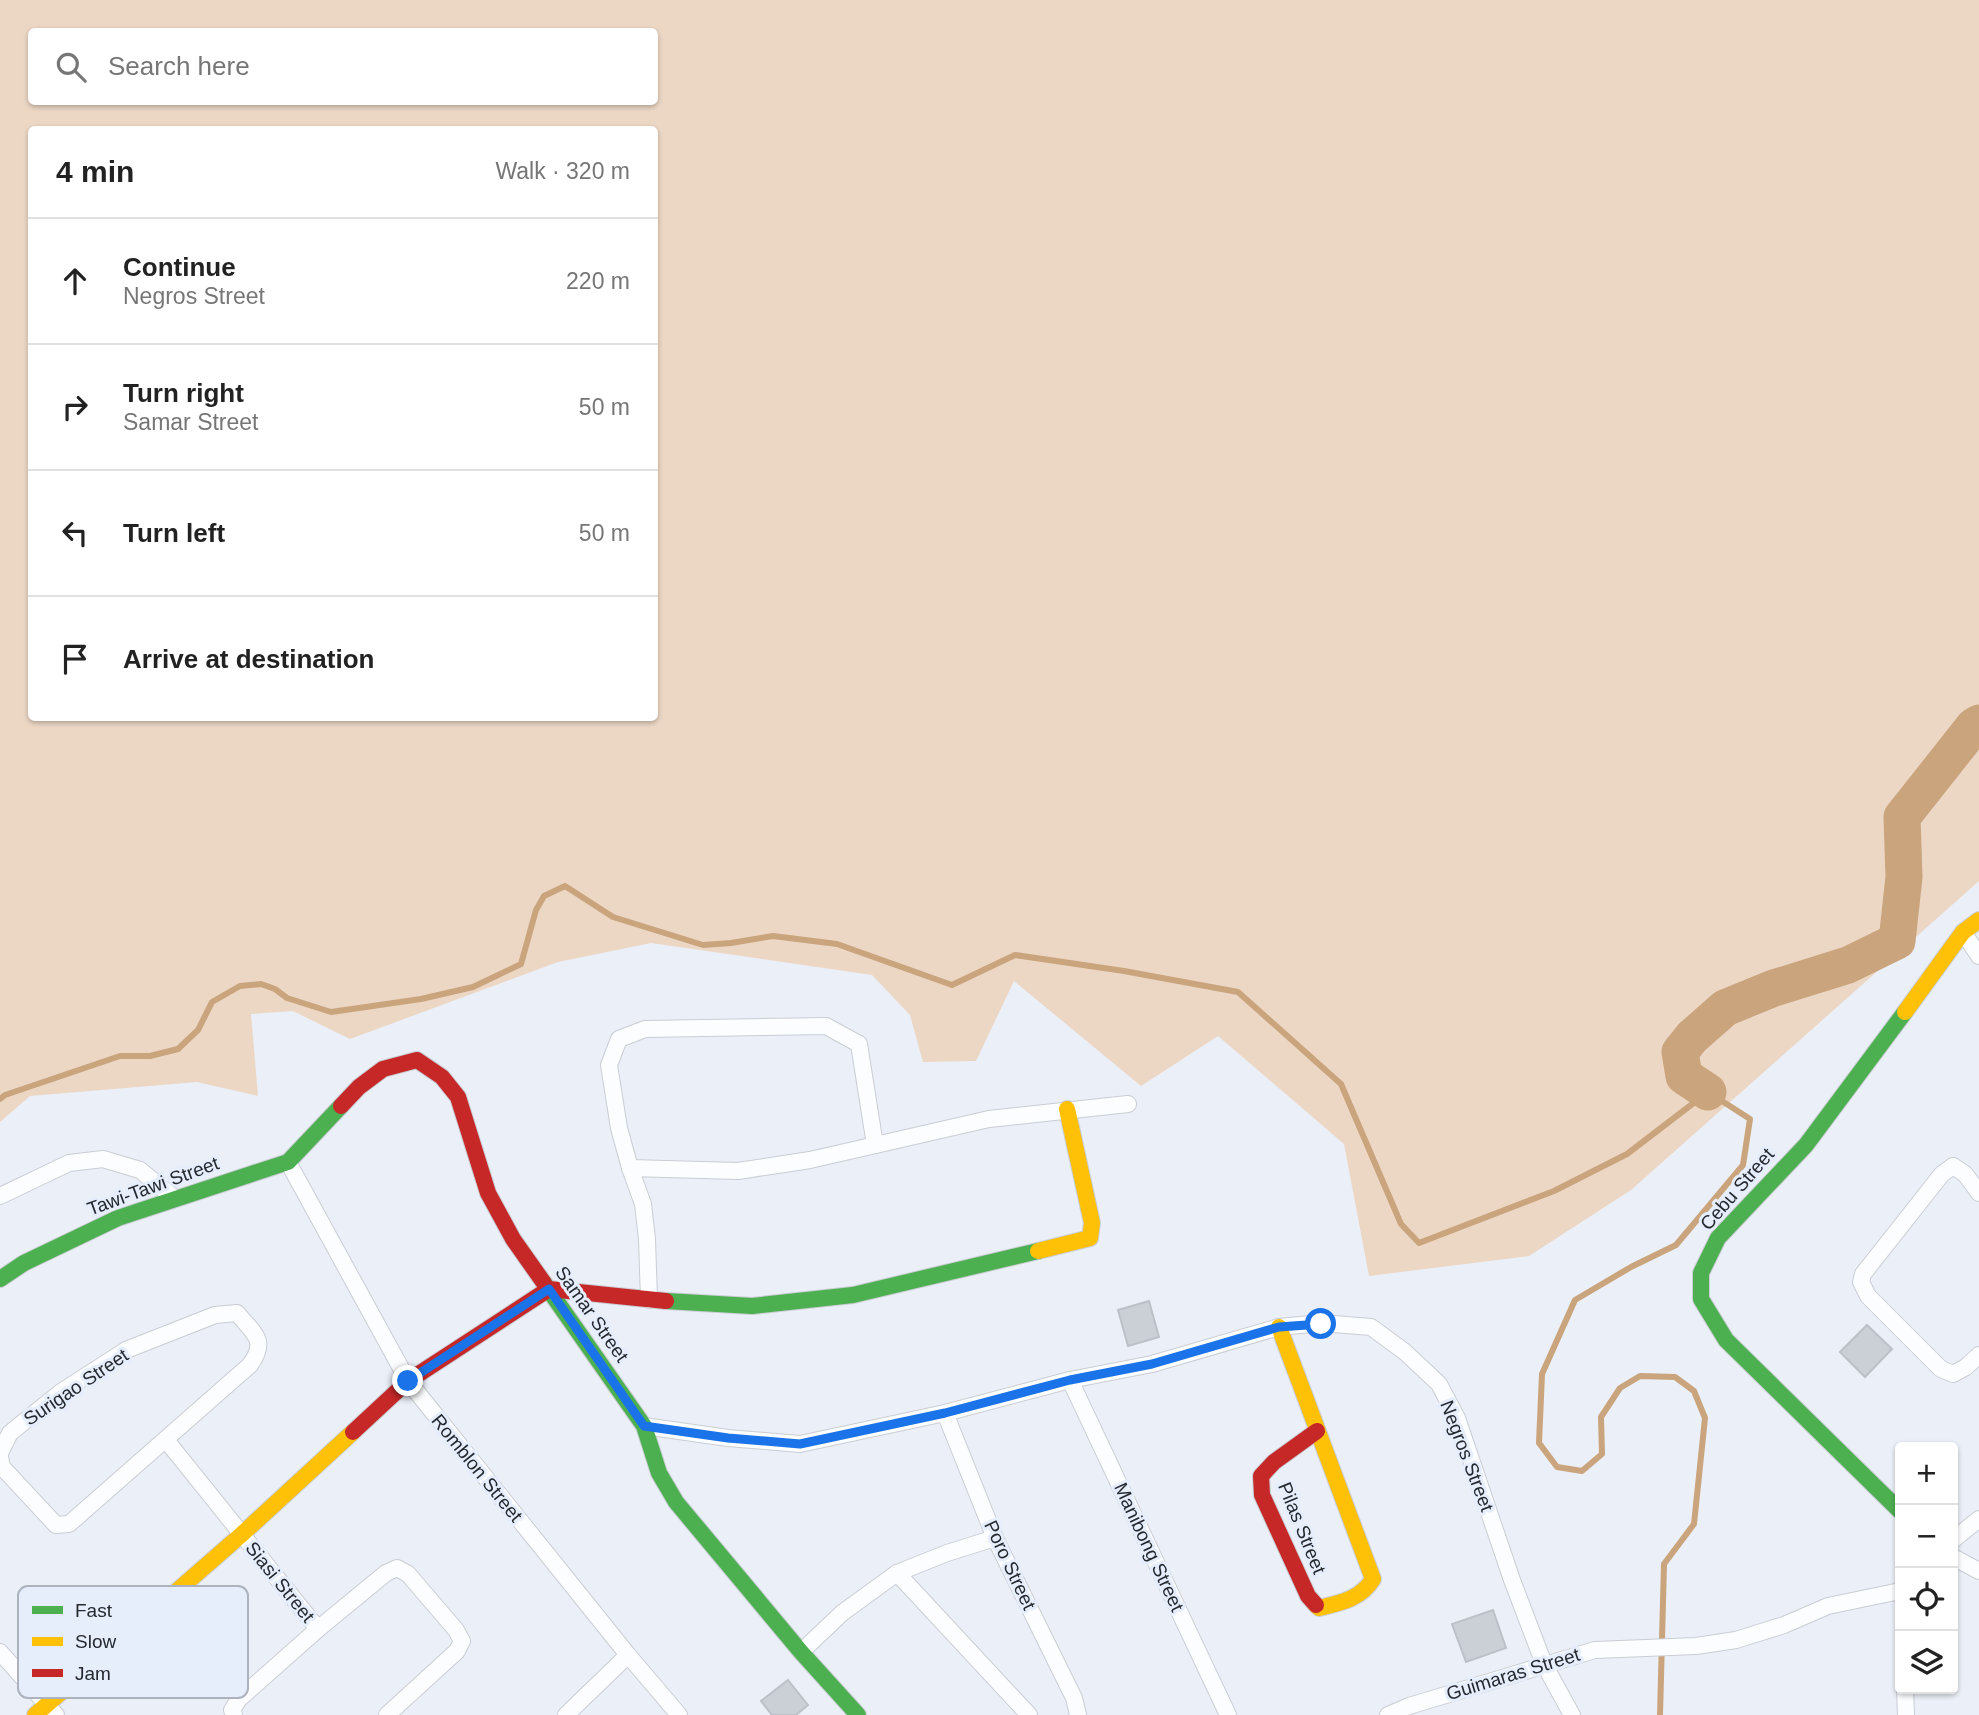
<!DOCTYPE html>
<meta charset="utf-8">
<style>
:root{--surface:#fff;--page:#f2f2f2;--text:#222;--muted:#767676;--line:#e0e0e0}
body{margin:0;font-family:Helvetica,sans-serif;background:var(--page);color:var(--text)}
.controls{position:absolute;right:21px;bottom:21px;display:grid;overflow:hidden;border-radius:7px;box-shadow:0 2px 5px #0004}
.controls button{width:63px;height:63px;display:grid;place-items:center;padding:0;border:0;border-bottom:2px solid var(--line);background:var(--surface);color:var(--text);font:35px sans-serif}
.stop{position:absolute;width:21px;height:21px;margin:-16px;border:5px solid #1a73e8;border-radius:50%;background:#fff}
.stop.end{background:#1a73e8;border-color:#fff;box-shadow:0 2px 7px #0008}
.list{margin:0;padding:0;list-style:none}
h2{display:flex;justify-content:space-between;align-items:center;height:91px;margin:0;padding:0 28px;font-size:30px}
h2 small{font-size:23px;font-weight:400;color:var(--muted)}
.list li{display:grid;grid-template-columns:46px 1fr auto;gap:21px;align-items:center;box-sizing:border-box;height:126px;padding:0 28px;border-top:2px solid var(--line)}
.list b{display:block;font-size:26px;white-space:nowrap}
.list p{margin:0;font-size:23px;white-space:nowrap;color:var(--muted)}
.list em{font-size:23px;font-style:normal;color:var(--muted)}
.icon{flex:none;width:38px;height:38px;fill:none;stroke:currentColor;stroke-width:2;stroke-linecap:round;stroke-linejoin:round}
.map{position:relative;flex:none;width:1979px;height:1715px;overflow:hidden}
.search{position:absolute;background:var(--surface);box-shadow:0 2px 5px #0004;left:28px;top:28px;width:630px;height:77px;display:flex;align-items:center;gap:18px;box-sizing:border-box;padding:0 24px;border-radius:7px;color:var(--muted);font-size:26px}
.panel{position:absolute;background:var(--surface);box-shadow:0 2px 5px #0004;left:28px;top:126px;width:630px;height:595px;border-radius:7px}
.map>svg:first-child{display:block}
</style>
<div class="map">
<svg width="1979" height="1715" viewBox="0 0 1979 1715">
<rect width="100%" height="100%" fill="#ebeff7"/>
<path fill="#ecd7c5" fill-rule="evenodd" d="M0,0H1979V881L1631,1190L1529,1256L1369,1276L1344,1144L1218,1036L1141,1086L1014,981L976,1061L923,1062L910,1015L872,975L651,943L558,962L350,1039L293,1011L251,1014L258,1096L197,1082L30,1096L0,1122ZM32,32H654V102H32ZM32,130H654V718H32Z"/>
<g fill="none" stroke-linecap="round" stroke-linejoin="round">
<polyline stroke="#c9a47c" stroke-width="6" points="0,1099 5,1095 120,1056 150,1056 178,1049 198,1030 212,1002 240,986 261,984 275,989 287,998 331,1012 421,999 473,987 521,964 536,910 544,896 565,886 613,917 703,945 731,943 773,936 837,944 952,985 1015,955 1124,971 1238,992 1341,1084 1401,1224 1419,1243 1554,1191 1627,1154 1708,1092 1750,1119 1743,1165 1676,1245 1631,1267 1575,1300 1542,1374 1539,1443 1557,1467 1582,1471 1602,1454 1601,1417 1620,1388 1640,1376 1675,1377 1694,1391 1705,1418 1694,1524 1664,1564 1660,1715"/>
<polyline stroke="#c9a47c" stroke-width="37" points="1708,1092 1684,1076 1680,1052 1692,1037 1725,1008 1774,988 1848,965 1897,941 1904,877 1902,817 1974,726 1979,723"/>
</g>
<g fill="#cbcfd6" stroke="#bcc0c7" stroke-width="2">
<polygon points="1149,1301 1159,1337 1128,1346 1118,1310"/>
<polygon points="1867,1325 1892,1349 1865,1377 1840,1352"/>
<polygon points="1493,1610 1506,1648 1466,1662 1452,1624"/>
<polygon points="788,1680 808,1705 796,1715 772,1715 761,1701"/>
</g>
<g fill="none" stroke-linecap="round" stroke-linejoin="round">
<defs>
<g id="street">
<polyline points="1963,932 1979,956"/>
<polyline points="288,1162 408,1381 628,1655 679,1715"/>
<polyline points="630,1168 738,1171 810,1160 989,1119 1128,1104"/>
<polyline points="1979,1193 1965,1174 1953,1166 1942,1174 1863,1274 1861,1282 1868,1296 1941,1369 1953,1374 1966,1367 1979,1355"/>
<polyline points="0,1196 69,1163 103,1159 140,1170 174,1198"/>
<polyline points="649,1300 647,1239 643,1204 630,1168 619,1128 609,1065 619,1039 645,1029 826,1026 859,1044 875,1145"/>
<polyline points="1070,1380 1228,1715"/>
<polyline points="945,1413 995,1538 1074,1698 1078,1715"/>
<polyline points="644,1426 728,1438 800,1444 945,1413 1070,1380 1152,1364 1279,1327 1321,1323 1371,1327 1405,1352 1439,1384 1457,1418 1512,1580 1544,1664 1572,1715"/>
<polyline points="166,1440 318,1629"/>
<path d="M0,1453L10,1433L61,1392L126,1350L215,1315L237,1313C254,1334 268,1340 250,1365L69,1524L56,1525L2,1467L0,1457"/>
<polyline points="1953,1540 1979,1519"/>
<polyline points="1953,1557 1979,1571"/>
<polyline points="897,1573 1029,1715"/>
<polyline points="0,1652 56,1715"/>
<polyline points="801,1652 842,1613 897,1573 947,1553 995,1538"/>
<polyline points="1905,1689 1906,1715"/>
<polyline points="234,1715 232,1710 239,1699 318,1629 386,1573 397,1568 408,1574 456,1630 462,1641 457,1651 387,1715"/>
<polyline points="566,1715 628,1655"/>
<polyline points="1388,1715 1409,1706 1595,1650 1696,1646 1736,1640 1784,1625 1828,1606 1900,1591"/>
</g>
<g id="fast">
<polyline points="0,1279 24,1263 118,1218 288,1162 341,1106"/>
<polyline points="544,1283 644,1426 659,1473 676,1502 801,1652 858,1715"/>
<polyline points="666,1301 752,1306 853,1295 1038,1251"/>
<polyline points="1900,1511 1726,1340 1701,1299 1701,1273 1718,1238 1806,1145 1905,1012"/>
</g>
<g id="slow">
<polyline points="1905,1012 1963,932 1979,920"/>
<polyline points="1038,1251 1090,1238 1092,1223 1067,1109"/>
<path d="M1279,1327L1373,1579C1361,1599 1340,1603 1319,1608L1316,1605"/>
<polyline points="35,1715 241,1535 353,1432"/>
</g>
<g id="jam">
<polyline points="341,1106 359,1087 383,1069 417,1060 442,1077 458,1097 488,1193 513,1239 544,1283"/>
<polyline points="353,1432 408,1381 549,1289 666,1301"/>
<polyline points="1316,1605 1308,1596 1262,1495 1261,1476 1274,1462 1317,1431"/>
</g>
</defs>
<use href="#street" stroke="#cacdd4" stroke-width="18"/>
<use href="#fast" stroke="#cacdd4" stroke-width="18"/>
<use href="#slow" stroke="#cacdd4" stroke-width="18"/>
<use href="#jam" stroke="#cacdd4" stroke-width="18"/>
<use href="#street" stroke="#fcfdfe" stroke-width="16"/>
<use href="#fast" stroke="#4caf50" stroke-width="16"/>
<use href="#slow" stroke="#ffc107" stroke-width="16"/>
<use href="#jam" stroke="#c62828" stroke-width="16"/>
</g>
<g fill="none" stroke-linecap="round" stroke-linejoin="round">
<polyline stroke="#1a73e8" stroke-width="9" points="408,1381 549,1289 644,1426 728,1438 800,1444 945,1413 1070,1380 1152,1364 1279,1327 1321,1324"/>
</g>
<g text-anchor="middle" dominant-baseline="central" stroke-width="6" stroke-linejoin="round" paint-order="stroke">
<g font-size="19" fill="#25292f" stroke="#e6eefc">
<text transform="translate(153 1186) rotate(-20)">Tawi-Tawi Street</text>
<text transform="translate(1737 1189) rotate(-49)">Cebu Street</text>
<text transform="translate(592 1314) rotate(55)">Samar Street</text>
<text transform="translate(76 1387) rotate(-34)">Surigao Street</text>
<text transform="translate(1467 1456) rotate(69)">Negros Street</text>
<text transform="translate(477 1468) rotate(51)">Romblon Street</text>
<text transform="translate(1302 1528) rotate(68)">Pilas Street</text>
<text transform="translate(1149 1547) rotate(65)">Manibong Street</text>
<text transform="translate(1010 1565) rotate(65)">Poro Street</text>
<text transform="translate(280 1582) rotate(51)">Siasi Street</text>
<text transform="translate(1513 1674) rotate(-17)">Guimaras Street</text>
</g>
</g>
<rect x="18" y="1586" width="230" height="112" rx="10" fill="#e6eefc" stroke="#acb3be" stroke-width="2"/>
<rect x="32" y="1606" width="31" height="8" fill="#4caf50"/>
<rect x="32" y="1637" width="31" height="9" fill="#ffc107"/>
<rect x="32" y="1669" width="31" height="8" fill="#c62828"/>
<g font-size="19" fill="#25292f">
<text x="75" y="1617">Fast</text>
<text x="75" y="1648">Slow</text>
<text x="75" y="1680">Jam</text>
</g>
</svg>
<div class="controls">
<button>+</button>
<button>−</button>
<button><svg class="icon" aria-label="locate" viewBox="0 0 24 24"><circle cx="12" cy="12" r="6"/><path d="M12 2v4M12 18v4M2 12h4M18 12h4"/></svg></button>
<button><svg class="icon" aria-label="layers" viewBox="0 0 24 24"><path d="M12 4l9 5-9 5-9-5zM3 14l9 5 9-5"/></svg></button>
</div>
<div class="stop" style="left:1321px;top:1324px"></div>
<div class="stop end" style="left:408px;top:1381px"></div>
<div class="search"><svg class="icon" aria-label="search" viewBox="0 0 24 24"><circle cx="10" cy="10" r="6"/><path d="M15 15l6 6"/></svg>Search here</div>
<section class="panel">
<h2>4 min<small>Walk · 320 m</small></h2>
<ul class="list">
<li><svg class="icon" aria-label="ahead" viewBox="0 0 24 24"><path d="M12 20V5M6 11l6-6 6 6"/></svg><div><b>Continue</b><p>Negros Street</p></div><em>220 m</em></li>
<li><svg class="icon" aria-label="right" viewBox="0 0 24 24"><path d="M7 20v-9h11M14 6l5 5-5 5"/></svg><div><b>Turn right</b><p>Samar Street</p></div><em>50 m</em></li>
<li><svg class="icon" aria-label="left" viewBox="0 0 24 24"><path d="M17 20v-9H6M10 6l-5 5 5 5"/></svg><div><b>Turn left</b></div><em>50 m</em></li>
<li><svg class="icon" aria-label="arrive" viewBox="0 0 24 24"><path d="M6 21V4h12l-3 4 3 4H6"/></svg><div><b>Arrive at destination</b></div></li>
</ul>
</section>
</div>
